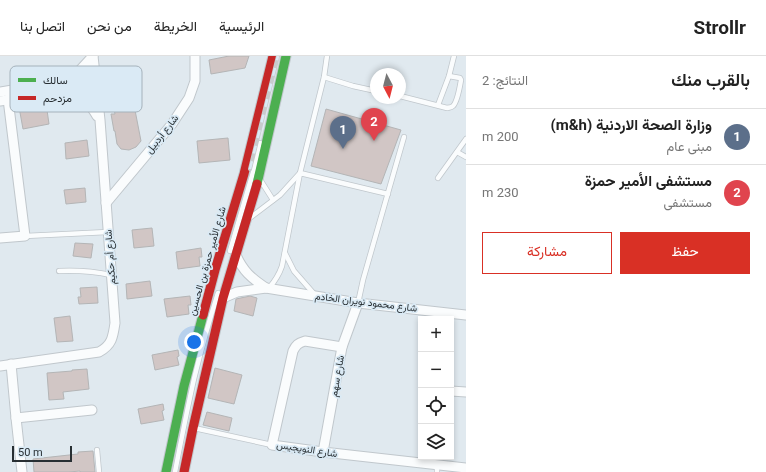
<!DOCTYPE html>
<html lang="ar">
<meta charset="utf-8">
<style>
:root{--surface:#fff;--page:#f6f6f6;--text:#222;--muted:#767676;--line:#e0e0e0;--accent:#d93025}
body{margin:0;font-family:Roboto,Vazirmatn,sans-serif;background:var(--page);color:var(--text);direction:rtl}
.controls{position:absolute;right:12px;bottom:12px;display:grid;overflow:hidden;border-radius:0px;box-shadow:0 2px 6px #0003}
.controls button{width:36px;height:36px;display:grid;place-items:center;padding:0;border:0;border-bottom:1px solid var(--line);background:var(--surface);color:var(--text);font:20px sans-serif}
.compass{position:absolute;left:370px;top:12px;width:36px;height:36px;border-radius:50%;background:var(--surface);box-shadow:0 2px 6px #0003;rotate:173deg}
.scale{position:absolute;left:12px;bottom:10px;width:60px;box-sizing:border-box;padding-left:4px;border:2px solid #282f33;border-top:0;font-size:11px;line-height:14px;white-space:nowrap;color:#282f33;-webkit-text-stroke:3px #daeaf5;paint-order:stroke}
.you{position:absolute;left:194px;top:286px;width:14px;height:14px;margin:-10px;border:3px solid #fff;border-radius:50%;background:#1a73e8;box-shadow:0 0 0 6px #1a73e833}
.badge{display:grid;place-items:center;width:26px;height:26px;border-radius:50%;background:var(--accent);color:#fff;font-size:13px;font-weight:700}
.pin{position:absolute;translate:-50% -33px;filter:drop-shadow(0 1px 2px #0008)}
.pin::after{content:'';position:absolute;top:21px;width:14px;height:12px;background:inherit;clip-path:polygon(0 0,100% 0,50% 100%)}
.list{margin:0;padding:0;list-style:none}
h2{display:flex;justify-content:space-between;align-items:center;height:52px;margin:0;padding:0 16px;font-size:17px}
h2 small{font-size:13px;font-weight:400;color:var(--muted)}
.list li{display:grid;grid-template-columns:26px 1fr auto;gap:12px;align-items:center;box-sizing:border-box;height:56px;padding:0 16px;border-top:1px solid var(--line)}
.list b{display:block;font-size:15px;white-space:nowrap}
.list p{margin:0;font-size:13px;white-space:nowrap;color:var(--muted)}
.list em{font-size:13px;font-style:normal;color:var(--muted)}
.actions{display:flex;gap:8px;padding:12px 16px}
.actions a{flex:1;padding:9px 0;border:1px solid var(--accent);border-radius:0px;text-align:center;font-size:14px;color:var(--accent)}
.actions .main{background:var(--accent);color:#fff}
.icon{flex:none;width:22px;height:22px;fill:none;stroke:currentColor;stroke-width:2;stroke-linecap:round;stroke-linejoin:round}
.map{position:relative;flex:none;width:466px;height:416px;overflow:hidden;direction:ltr}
header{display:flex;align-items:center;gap:24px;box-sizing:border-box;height:56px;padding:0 20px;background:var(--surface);border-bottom:1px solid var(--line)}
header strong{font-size:19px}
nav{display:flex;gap:22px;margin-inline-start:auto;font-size:14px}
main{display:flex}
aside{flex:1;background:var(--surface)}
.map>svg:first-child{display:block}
</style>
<header>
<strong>Strollr</strong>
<nav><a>الرئيسية</a><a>الخريطة</a><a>من نحن</a><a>اتصل بنا</a></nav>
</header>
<main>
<aside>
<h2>بالقرب منك<small>النتائج: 2</small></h2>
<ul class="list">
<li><span class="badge" style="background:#5c6f8a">1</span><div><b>وزارة الصحة الاردنية (m&amp;h)</b><p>مبنى عام</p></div><em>200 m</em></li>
<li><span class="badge" style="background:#e0444e">2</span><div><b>مستشفى الأمير حمزة</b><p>مستشفى</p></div><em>230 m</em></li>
</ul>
<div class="actions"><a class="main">حفظ</a><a>مشاركة</a></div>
</aside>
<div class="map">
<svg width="466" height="416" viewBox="0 0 466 416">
<rect width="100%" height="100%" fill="#e0e9ef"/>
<g fill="#d1c6c5" stroke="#b4b5b6">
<polygon points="229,0 249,0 245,12 211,18 209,4"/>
<polygon points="135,29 139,48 134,49 141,85 136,91 129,94 121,93 117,88 115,75 114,75 111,58 115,58 110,34"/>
<polygon points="46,47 49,68 23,73 19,51"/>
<polygon points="326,53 401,74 381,128 311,110"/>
<polygon points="228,82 230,104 199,107 197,85"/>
<polygon points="87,84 89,100 66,103 65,87"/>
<polygon points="85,132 86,146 66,148 64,134"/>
<polygon points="152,172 154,190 134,192 132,174"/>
<polygon points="75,187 93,188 91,202 73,200"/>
<polygon points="201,192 202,201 199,201 200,210 178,213 176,196"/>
<polygon points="150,225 152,240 127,243 126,228"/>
<polygon points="97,231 98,247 79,248 78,241 81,241 80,232"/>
<polygon points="190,240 191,249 188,249 189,258 167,261 164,243"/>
<polygon points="250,240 257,242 253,260 234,255 236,243"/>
<polygon points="70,260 73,285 57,286 54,262"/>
<polygon points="178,294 179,300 177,301 179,309 155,314 152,299"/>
<polygon points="215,312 242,319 234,348 208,342"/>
<polygon points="87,313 89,333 63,336 64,343 49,344 47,317 72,315 72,314"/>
<polygon points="163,348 164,354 162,355 164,364 141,368 138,353"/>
<polygon points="207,356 232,362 229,375 203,369"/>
<polygon points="93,395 95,416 80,416 80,415 69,416 34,416 33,403 78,398 78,396"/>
</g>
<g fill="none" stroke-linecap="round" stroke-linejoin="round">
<defs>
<g id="lane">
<polyline points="324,21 353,30 376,35"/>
<path d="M400,40L447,52C450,51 451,52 453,50C457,46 460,30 461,24L460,22L449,20"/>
<polyline points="438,49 449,20 454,0"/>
<polyline points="457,96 466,101"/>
<polyline points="438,122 466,83"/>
<polyline points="261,125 273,144"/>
<polyline points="251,161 280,139 300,117 324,21 327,0"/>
<polyline points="25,180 108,176"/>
<polyline points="230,195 254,113 260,87"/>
<polyline points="285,197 294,215 315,239"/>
<path d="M59,215C79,214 92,215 111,219"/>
<path d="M269,232C275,225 279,219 282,210L300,117L388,138"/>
<polyline points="358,247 363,224 404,81"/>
<polyline points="194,372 272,389"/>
<polyline points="97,394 99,416"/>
<path d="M175,416C181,385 187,354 194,323C201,294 209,265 218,237"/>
<polyline points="437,416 437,409"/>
</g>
<g id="street">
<polyline points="69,24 81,13 93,0"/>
<path d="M68,34C82,41 89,46 97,60"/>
<polyline points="0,36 95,20"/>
<polyline points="0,45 96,31"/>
<polyline points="106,147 172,68 189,42 195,25 195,0"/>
<polyline points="0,182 25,180 8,43"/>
<path d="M236,199C243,215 251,222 266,232"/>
<polyline points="223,242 237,236 266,232 358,247 466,259"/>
<path d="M342,291L305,285C298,287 296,289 293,295L272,389L323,396L466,412"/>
<polyline points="11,308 16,362 22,416"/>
<path d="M0,310L99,296C112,289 113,281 115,267L100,64L93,0"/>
<polyline points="451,335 466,336"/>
<polyline points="16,362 92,354"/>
<polyline points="323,396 342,291 358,247"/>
</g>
<g id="fast">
<polyline points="257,128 286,0"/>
<polyline points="166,416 184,330 203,259"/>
</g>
<g id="jam">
<polyline points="203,259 215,214 244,118 273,0"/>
<polyline points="184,416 193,372 223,242 257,128"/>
</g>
</defs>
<use href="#lane" stroke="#c0c7cc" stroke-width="6"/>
<use href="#street" stroke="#c0c7cc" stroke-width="11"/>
<use href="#fast" stroke="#c0c7cc" stroke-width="11"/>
<use href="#jam" stroke="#c0c7cc" stroke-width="11"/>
<use href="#lane" stroke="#fafcfd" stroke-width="4.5"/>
<use href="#street" stroke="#fafcfd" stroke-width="9"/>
<use href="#fast" stroke="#4caf50" stroke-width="9"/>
<use href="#jam" stroke="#c62828" stroke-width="9"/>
<defs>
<polyline id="rail" points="250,113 278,0"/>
</defs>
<use href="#rail" stroke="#c8cbcd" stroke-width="4"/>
<use href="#rail" stroke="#daeaf5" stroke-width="2.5" stroke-dasharray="8" stroke-linecap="butt"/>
</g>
<g text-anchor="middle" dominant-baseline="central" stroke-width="3.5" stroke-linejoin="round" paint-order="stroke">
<g font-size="10" fill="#282f33" stroke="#daeaf5">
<text transform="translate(162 78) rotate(-52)">شارع أردبيل</text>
<text transform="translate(110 201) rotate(-94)">شارع أم حكيم</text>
<text transform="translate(207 205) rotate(-74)">شارع الأمير حمزة بن الحسين</text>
<text transform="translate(366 246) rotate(7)">شارع محمود نويران الخادم</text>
<text transform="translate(337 320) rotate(-80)">شارع سهم</text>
<text transform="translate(307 393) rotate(9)">شارع النويجيس</text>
</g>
</g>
<rect x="10" y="10" width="132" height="46" rx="6" fill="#daeaf5" stroke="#a5b2bb" stroke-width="1"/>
<rect x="18" y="22" width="18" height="4" fill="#4caf50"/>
<rect x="18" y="40" width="18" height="4" fill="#c62828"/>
<g font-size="11" fill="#282f33">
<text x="43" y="28">سالك</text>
<text x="43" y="46">مزدحم</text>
</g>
</svg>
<div class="controls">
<button>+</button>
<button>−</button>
<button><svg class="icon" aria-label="locate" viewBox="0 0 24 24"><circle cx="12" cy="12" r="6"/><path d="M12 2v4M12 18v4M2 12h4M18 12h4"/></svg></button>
<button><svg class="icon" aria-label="layers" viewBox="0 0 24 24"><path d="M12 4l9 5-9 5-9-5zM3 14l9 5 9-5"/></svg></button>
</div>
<svg class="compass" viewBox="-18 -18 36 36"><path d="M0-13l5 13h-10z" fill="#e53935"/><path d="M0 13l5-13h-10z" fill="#767676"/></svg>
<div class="scale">50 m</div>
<div class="you"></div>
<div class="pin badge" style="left:343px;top:93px;background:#5c6f8a">1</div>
<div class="pin badge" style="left:374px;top:85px;background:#e0444e">2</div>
</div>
</main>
